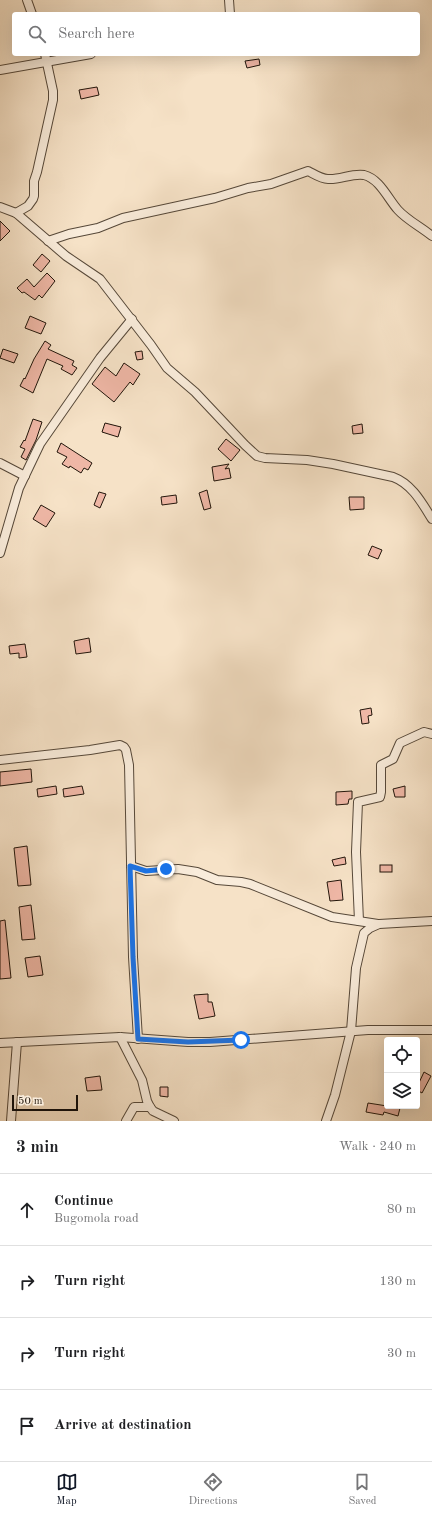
<!DOCTYPE html>
<meta charset="utf-8">
<style>
:root{--surface:#fff;--page:#f6f6f6;--text:#202124;--muted:#757577;--line:#e0e0e0;--accent:#111827}
body{margin:0;font-family:"Old Standard TT",serif;background:var(--page);color:var(--text)}
.controls{position:absolute;right:12px;bottom:12px;display:grid;overflow:hidden;border-radius:4px;box-shadow:0 4px 16px #0002}
.controls button{width:36px;height:36px;display:grid;place-items:center;padding:0;border:0;border-bottom:1px solid var(--line);background:var(--surface);color:var(--text);font:20px sans-serif}
.scale{position:absolute;left:12px;bottom:10px;width:66px;box-sizing:border-box;padding-left:4px;border:2px solid #21150a;border-top:0;font-size:11px;line-height:14px;white-space:nowrap;color:#21150a;-webkit-text-stroke:3px #f9ecdb;paint-order:stroke}
.stop{position:absolute;width:12px;height:12px;margin:-9px;border:3px solid #1a73e8;border-radius:50%;background:#fff}
.stop.end{background:#1a73e8;border-color:#fff;box-shadow:0 1px 4px #0008}
.list{margin:0;padding:0;list-style:none}
h2{display:flex;justify-content:space-between;align-items:center;height:52px;margin:0;padding:0 16px;font-size:17px}
h2 small{font-size:13px;font-weight:400;color:var(--muted)}
.list li{display:grid;grid-template-columns:26px 1fr auto;gap:12px;align-items:center;box-sizing:border-box;height:72px;padding:0 16px;border-top:1px solid var(--line)}
.list b{display:block;font-size:15px;white-space:nowrap}
.list p{margin:0;font-size:13px;white-space:nowrap;color:var(--muted)}
.list em{font-size:13px;font-style:normal;color:var(--muted)}
.icon{flex:none;width:22px;height:22px;fill:none;stroke:currentColor;stroke-width:2;stroke-linecap:round;stroke-linejoin:round}
.map{position:relative;flex:none;width:432px;height:1121px;overflow:hidden}
.search{position:absolute;background:var(--surface);box-shadow:0 4px 16px #0002;left:12px;right:12px;top:12px;height:44px;display:flex;align-items:center;gap:10px;box-sizing:border-box;padding:0 14px;border-radius:4px;color:var(--muted);font-size:15px}
.sheet{height:340px;background:var(--surface)}
nav{display:flex;justify-content:space-around;align-items:center;box-sizing:border-box;height:56px;border-top:1px solid var(--line);background:var(--surface);font-size:11px;color:var(--muted)}
nav a{display:grid;justify-items:center;gap:2px}
nav .on{color:var(--accent)}
.map>svg:first-child{display:block}
</style>
<div class="map">
<svg width="432" height="1121" viewBox="0 0 432 1121">
<rect width="100%" height="100%" fill="#f6e2c7"/>
<filter id="stains"><feTurbulence type="fractalNoise" baseFrequency=".005" numOctaves="4"/><feColorMatrix values="0 0 0 0 .2 0 0 0 0 .09 0 0 0 0 .02 0 0 0 .5 -.17"/></filter>
<radialGradient id="worn" r=".72"><stop offset=".6" stop-color="#630" stop-opacity="0"/><stop offset="1" stop-color="#630" stop-opacity=".3"/></radialGradient>
<g fill="#efb7a6" stroke="#21150a">
<polygon points="259,59 260,65 247,68 245,61"/>
<polygon points="97,87 99,95 81,99 79,90"/>
<polygon points="0,221 10,231 0,241"/>
<polygon points="42,254 50,261 41,272 33,265"/>
<polygon points="47,273 55,281 42,298 39,295 35,300 24,292 22,293 17,288 27,279 34,287"/>
<polygon points="30,316 46,323 41,334 25,328"/>
<polygon points="45,341 51,345 48,349 74,361 72,365 77,368 72,375 61,369 63,366 47,359 33,393 20,386 24,378 25,379 34,359"/>
<polygon points="3,349 18,354 14,363 0,358"/>
<polygon points="142,351 143,359 137,360 135,352"/>
<polygon points="124,363 140,374 133,385 130,382 114,402 92,384 105,367 116,376"/>
<polygon points="33,419 42,422 36,440 26,460 21,457 25,449 20,447 24,440 25,441"/>
<polygon points="105,423 121,427 118,437 102,432"/>
<polygon points="362,424 363,433 353,434 352,426"/>
<polygon points="226,439 240,450 231,461 218,449"/>
<polygon points="61,443 92,463 88,470 84,468 81,473 70,466 69,468 62,464 67,457 57,452"/>
<polygon points="229,464 225,469 229,468 231,478 214,481 212,467"/>
<polygon points="207,490 211,508 204,510 199,493"/>
<polygon points="99,492 106,494 100,508 94,505"/>
<polygon points="176,495 177,503 162,505 161,497"/>
<polygon points="349,497 364,497 364,509 350,510"/>
<polygon points="41,505 55,513 46,527 33,519"/>
<polygon points="372,546 382,550 378,559 368,555"/>
<polygon points="89,638 91,652 76,654 74,641"/>
<polygon points="25,644 27,657 19,658 19,653 10,654 9,646"/>
<polygon points="371,708 372,715 368,716 369,723 362,724 360,710"/>
<polygon points="31,769 32,782 0,786 0,772"/>
<polygon points="56,786 57,794 38,797 37,789"/>
<polygon points="82,786 84,794 64,797 63,789"/>
<polygon points="405,786 405,797 395,797 393,789"/>
<polygon points="352,791 352,799 349,799 348,804 336,805 336,792"/>
<polygon points="27,846 31,885 18,886 14,848"/>
<polygon points="345,857 346,864 334,866 332,860"/>
<rect x="380" y="865" width="12" height="7"/>
<polygon points="341,880 343,900 330,901 327,882"/>
<polygon points="31,905 35,939 22,940 19,907"/>
<polygon points="5,920 11,978 0,979 0,921"/>
<polygon points="40,956 43,975 28,977 25,958"/>
<polygon points="208,994 208,1002 212,1002 215,1016 199,1019 194,995"/>
<polygon points="424,1072 431,1076 422,1093 417,1090 417,1087"/>
<polygon points="100,1076 102,1090 87,1091 85,1078"/>
<polygon points="160,1087 168,1087 168,1097 160,1096"/>
<polygon points="368,1103 400,1108 398,1116 384,1112 383,1115 366,1112"/>
</g>
<g fill="none" stroke-linecap="round" stroke-linejoin="round">
<defs>
<g id="minor">
<polyline points="27,0 32,14"/>
<polyline points="229,0 230,14"/>
<polyline points="0,70 91,54"/>
<path d="M0,207L16,213L66,256L100,279L151,345L167,368L195,392L245,445L257,456L265,458L307,460L333,464L393,477C412,484 422,503 432,519"/>
<polyline points="16,213 28,206 33,199 34,196 34,181 37,172 53,100 53,91 45,54"/>
<path d="M48,241L69,234L98,228L123,218L215,198L248,188L271,184L308,171C314,174 321,179 328,179C340,180 352,173 364,175C380,179 388,199 398,210C407,220 421,227 432,236"/>
<polyline points="0,463 25,476"/>
<polyline points="0,553 19,488 40,444 100,358 132,319"/>
<polyline points="0,760 90,750 120,745 124,747 126,750 129,765 133,957 138,1039"/>
<polyline points="131,866 146,871 178,869 197,872 217,880 241,882 250,884 332,917 378,924"/>
<polyline points="359,921 356,852 358,802 380,797 381,792 381,765 393,759 400,743 424,732 432,734"/>
<polyline points="120,1037 142,1080 147,1101 150,1107 153,1111 174,1121"/>
<polyline points="0,1043 120,1037 188,1042 210,1042 368,1030 432,1030"/>
<polyline points="11,1121 17,1042"/>
<polyline points="126,1121 134,1107 150,1107"/>
<polyline points="326,1121 335,1095 351,1031 356,968 364,933 370,928 379,924 432,921"/>
</g>
</defs>
<use href="#minor" stroke="#564839" stroke-width="10"/>
<use href="#minor" stroke="#f9ecdb" stroke-width="8"/>
</g>
<g fill="none" stroke-linecap="round" stroke-linejoin="round">
<polyline stroke="#1a73e8" stroke-width="5" points="166,869 146,871 130,866 133,957 138,1039 188,1042 241,1040"/>
</g>
<rect width="100%" height="100%" filter="url(#stains)"/>
<rect width="100%" height="100%" fill="url(#worn)"/>
</svg>
<div class="controls">
<button><svg class="icon" aria-label="locate" viewBox="0 0 24 24"><circle cx="12" cy="12" r="6"/><path d="M12 2v4M12 18v4M2 12h4M18 12h4"/></svg></button>
<button><svg class="icon" aria-label="layers" viewBox="0 0 24 24"><path d="M12 4l9 5-9 5-9-5zM3 14l9 5 9-5"/></svg></button>
</div>
<div class="scale">50 m</div>
<div class="stop" style="left:241px;top:1040px"></div>
<div class="stop end" style="left:166px;top:869px"></div>
<div class="search"><svg class="icon" aria-label="search" viewBox="0 0 24 24"><circle cx="10" cy="10" r="6"/><path d="M15 15l6 6"/></svg>Search here</div>
</div>
<section class="sheet">
<h2>3 min<small>Walk · 240 m</small></h2>
<ul class="list">
<li><svg class="icon" aria-label="ahead" viewBox="0 0 24 24"><path d="M12 20V5M6 11l6-6 6 6"/></svg><div><b>Continue</b><p>Bugomola road</p></div><em>80 m</em></li>
<li><svg class="icon" aria-label="right" viewBox="0 0 24 24"><path d="M7 20v-9h11M14 6l5 5-5 5"/></svg><div><b>Turn right</b></div><em>130 m</em></li>
<li><svg class="icon" aria-label="right" viewBox="0 0 24 24"><path d="M7 20v-9h11M14 6l5 5-5 5"/></svg><div><b>Turn right</b></div><em>30 m</em></li>
<li><svg class="icon" aria-label="arrive" viewBox="0 0 24 24"><path d="M6 21V4h12l-3 4 3 4H6"/></svg><div><b>Arrive at destination</b></div></li>
</ul>
</section>
<nav>
<a class="on"><svg class="icon" aria-label="map" viewBox="0 0 24 24"><path d="M3 6l6-2 6 2 6-2v14l-6 2-6-2-6 2zM9 4v14M15 6v14"/></svg>Map</a>
<a><svg class="icon" aria-label="directions" viewBox="0 0 24 24"><path d="M12 3l9 9-9 9-9-9zM9 14v-3h6M13 9l2 2-2 2"/></svg>Directions</a>
<a><svg class="icon" aria-label="saved" viewBox="0 0 24 24"><path d="M7 4h10v16l-5-4-5 4z"/></svg>Saved</a>
</nav>
